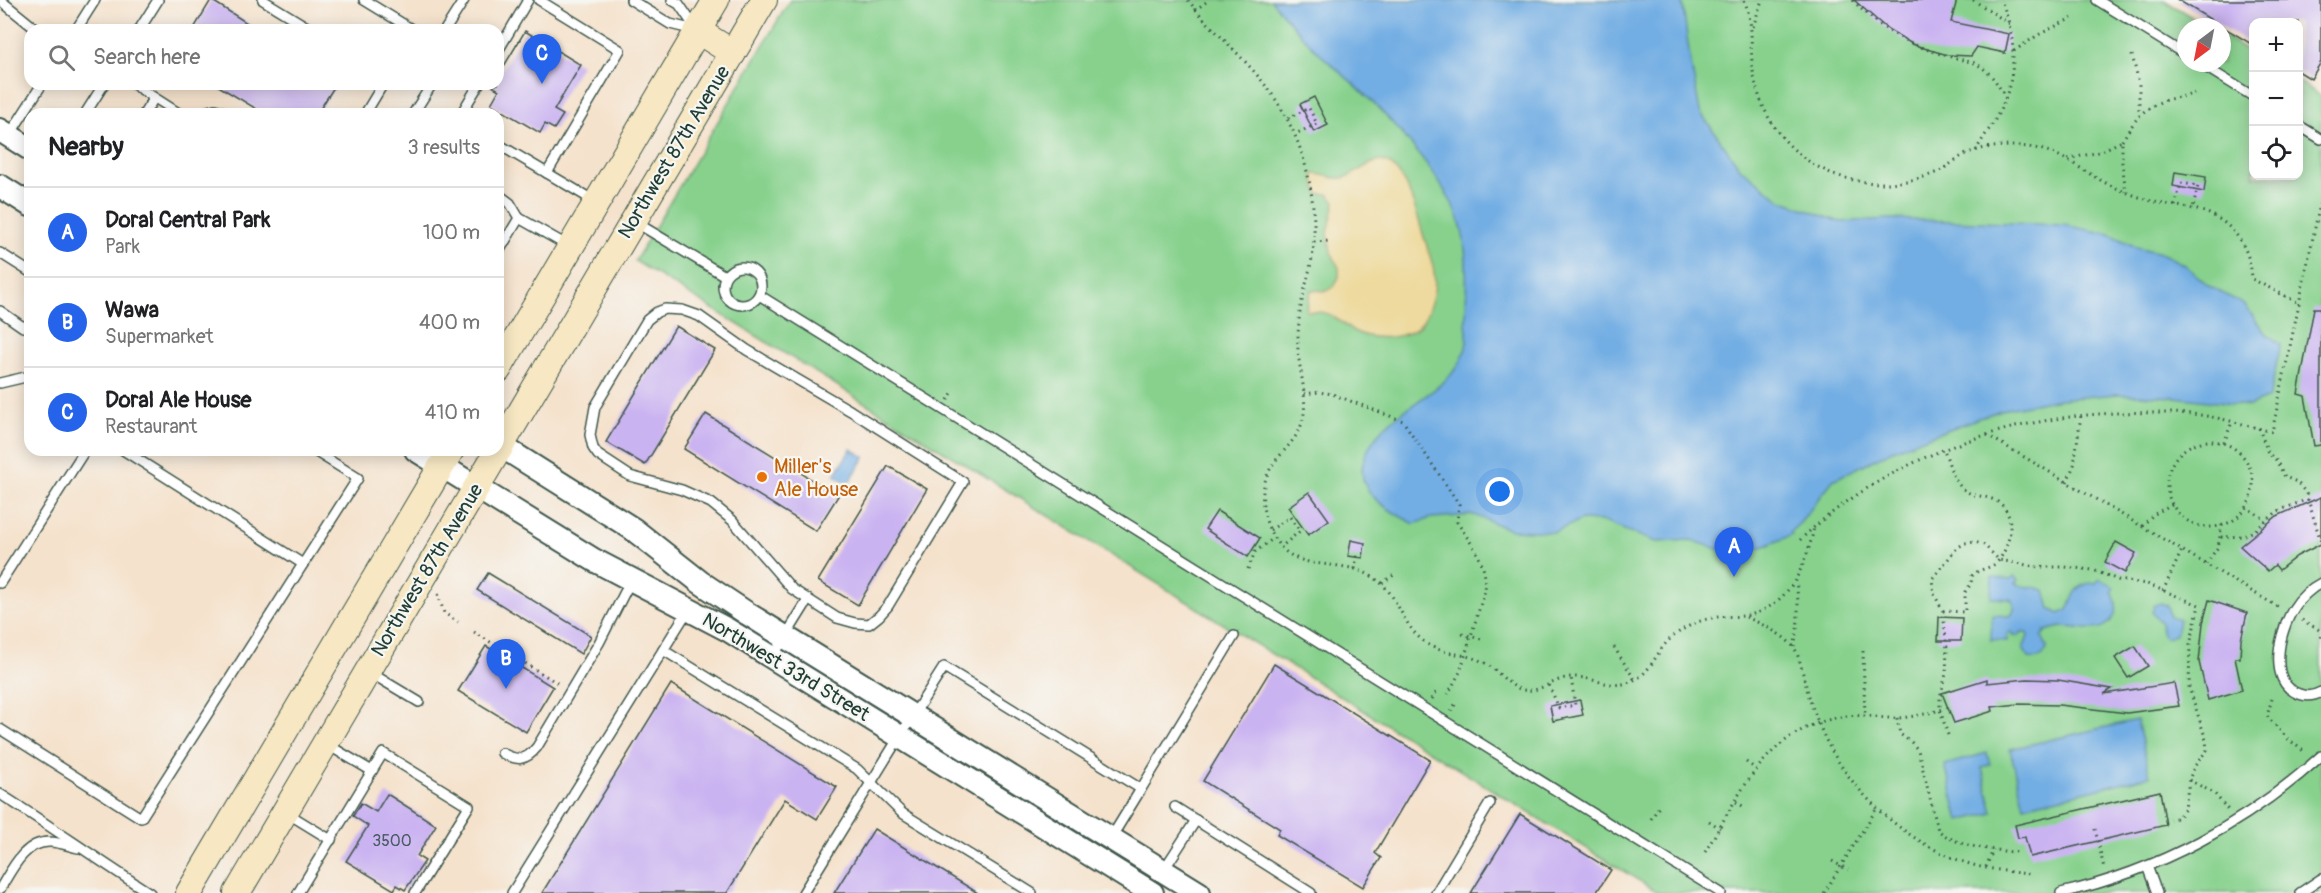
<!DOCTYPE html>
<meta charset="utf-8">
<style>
:root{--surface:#fff;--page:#f6f6f6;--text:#202124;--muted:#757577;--line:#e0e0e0;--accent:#2563eb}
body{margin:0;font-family:Pangolin,sans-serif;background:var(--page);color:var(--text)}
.controls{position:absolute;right:18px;top:18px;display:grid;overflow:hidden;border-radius:12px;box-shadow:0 3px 15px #0003}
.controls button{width:54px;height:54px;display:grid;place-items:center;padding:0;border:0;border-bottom:2px solid var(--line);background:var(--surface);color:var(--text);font:30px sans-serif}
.compass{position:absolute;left:2177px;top:18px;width:54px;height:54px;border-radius:50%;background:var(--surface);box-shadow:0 3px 15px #0003;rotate:212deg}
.you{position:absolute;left:1500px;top:492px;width:21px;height:21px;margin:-15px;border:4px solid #fff;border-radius:50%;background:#1a73e8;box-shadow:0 0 0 9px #1a73e833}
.badge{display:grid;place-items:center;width:39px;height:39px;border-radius:50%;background:var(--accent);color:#fff;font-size:20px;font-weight:700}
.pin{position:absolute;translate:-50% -50px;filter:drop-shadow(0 2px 3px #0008)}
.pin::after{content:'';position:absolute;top:32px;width:21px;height:18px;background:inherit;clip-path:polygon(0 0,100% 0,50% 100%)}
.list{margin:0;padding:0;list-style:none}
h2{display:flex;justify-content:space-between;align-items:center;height:78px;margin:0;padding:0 24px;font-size:26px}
h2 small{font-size:20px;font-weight:400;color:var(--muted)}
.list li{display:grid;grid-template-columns:39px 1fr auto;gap:18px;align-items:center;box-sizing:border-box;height:90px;padding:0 24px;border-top:2px solid var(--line)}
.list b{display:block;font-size:22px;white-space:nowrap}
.list p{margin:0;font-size:20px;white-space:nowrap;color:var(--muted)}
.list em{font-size:20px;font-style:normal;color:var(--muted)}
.icon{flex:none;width:33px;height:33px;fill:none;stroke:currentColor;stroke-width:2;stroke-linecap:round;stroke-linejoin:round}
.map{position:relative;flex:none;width:2321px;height:893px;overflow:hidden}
.search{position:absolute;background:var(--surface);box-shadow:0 3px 15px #0003;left:24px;top:24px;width:480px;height:66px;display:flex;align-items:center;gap:15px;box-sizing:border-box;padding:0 21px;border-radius:18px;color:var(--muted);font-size:22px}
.panel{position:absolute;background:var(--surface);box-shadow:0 3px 15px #0003;left:24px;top:108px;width:480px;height:348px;border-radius:18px}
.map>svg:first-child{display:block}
</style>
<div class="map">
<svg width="2321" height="893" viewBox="0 0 2321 893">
<rect width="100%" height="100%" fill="#f6f6f2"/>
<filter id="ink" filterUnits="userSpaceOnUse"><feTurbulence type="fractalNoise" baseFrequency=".0167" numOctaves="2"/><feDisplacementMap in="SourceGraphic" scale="12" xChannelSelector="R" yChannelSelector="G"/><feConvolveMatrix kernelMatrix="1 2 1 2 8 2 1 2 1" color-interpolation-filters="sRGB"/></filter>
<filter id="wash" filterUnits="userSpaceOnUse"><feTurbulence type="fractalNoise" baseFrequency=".008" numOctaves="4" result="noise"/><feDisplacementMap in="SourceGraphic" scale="24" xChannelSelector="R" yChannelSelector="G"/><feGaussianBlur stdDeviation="1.35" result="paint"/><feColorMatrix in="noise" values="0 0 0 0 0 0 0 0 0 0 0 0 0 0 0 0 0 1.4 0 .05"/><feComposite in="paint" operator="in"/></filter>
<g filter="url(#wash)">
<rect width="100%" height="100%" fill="#f5e2cc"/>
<polygon fill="#87d18d" stroke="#538760" stroke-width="1.5" points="790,0 2164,0 2208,27 2186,27 2186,63 2222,63 2222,35 2253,54 2254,176 2298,176 2299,82 2321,96 2321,893 1659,893 635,261"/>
<path fill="#eeda9e" stroke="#868c69" stroke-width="1.5" d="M1381,161C1402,163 1415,207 1420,224C1428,254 1443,277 1429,308C1426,318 1422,325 1414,330C1397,340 1368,340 1352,330C1343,325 1335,315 1325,313C1319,311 1312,312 1306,311L1311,290L1327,291L1334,286L1339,277V268L1331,252L1328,233L1335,202L1328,194H1318L1313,174C1323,173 1332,180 1342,178C1357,176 1365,162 1381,161Z"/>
<g fill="#72ade3" stroke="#48758c" stroke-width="1.5">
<path d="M1271,0H1682L1690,58L1700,112L1740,168L1781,200L1840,222L1889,219L2063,225L2110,234L2136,247L2161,253L2185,265L2209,286L2245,305L2265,333L2281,344L2269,398L2249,406L2175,397L2118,394L2060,399L2001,410L1895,449L1833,480L1800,523L1790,532L1792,535L1768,545L1735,555L1691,540L1656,542L1601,521L1582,520L1554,532L1511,530L1474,515L1432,518L1414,524C1390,511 1356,494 1363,463C1377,405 1460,397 1467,342C1468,335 1466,327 1466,320C1466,286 1470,238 1454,207C1430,162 1394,122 1357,87C1342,73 1325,60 1310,44C1296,30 1284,15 1271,0Z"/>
<polygon points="851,449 865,457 848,484 835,475"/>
<path d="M2014,576L2018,580L2015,583C2024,589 2036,585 2045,591L2050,609L2059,614L2068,610C2074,596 2076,582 2096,583L2100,579L2114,587L2112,592C2116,599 2118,606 2115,614C2106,637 2081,627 2064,627C2058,627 2052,629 2046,631L2042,636L2047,647C2045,657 2038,660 2029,658L2023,649L2028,636L2027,633H2022L2018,636H2012V632H2010L2007,635V641L1991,640L1992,615L2010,616C2015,612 2016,602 2010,599L1991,598L1992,577L2011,579Z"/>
<polygon points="2161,603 2167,606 2170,616 2179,619 2176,635 2166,638 2162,635 2161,623 2152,613 2154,605"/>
<polygon points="2137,720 2150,776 2024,806 2010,749"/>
<polygon points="1987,753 1990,764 1982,768 1993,813 1959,821 1945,765"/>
</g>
<g id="blocks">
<g fill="#cab3f1">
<polygon points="211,0 258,30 193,30"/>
<polygon points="1854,0 1957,0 1951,22 2009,34 2005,53 1977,47 1971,56 1948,55 1930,50 1912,44 1886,28"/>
<polygon points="2178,0 2321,0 2321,62 2311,79 2298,71 2298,22 2253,22 2253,45"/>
<polygon points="525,31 581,65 554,110 563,115 554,129 545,124 540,133 491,104 499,90 492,86 498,84 498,76"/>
<polygon points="215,84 336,84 317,114 265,114"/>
<polygon points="1314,97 1328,125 1314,132 1300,104"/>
<polygon points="2175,172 2206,177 2204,192 2173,186"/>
<polygon points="2314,308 2321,308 2321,445 2314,446 2305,396 2298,394"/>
<polygon points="676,326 715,350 645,465 606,442"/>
<polygon points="706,414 838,496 816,531 684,449"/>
<polygon points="888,466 927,489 858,605 818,581"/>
<polygon points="1309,492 1329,520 1308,535 1288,507"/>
<polygon points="2321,497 2321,544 2297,556 2279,570 2275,565 2268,571 2240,546 2277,516"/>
<polygon points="1217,511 1260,538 1248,557 1205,529"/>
<polygon points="1351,540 1365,543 1363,558 1348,556"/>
<polygon points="2116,542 2136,553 2125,573 2105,562"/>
<polygon points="488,573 591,636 581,654 477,590"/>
<polygon points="2209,600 2247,613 2241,640 2240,658 2235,658 2242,690 2208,700 2199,662 2203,623"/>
<polygon points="1939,617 1962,618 1961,641 1938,641"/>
<polygon points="486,646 553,687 526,732 458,691"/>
<polygon points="2135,646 2148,666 2128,678 2115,658"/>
<polygon points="1274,664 1430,760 1375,853 1381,858 1363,887 1277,835 1280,829 1203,781"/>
<polygon points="1987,679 1987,683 2027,679 2058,680 2112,689 2104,694 2174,683 2179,706 2127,713 2059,705 2018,704 1992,707 1993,711 1954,723 1942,693"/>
<polygon points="671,684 837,787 817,819 785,799 727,893 542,893"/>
<polygon points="1580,700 1583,715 1553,721 1550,706"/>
<polygon points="2160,791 2166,825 2030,857 2025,837 2018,838 2015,825"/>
<polygon points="387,794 436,825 417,856 425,861 405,890 397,885 394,890 346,861 368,826 353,816 361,803 376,812"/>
<polygon points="1520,814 1611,870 1596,893 1471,893"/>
<polygon points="874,829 978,893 834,893"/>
</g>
</g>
</g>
<g filter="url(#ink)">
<use href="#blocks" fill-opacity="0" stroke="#3f564b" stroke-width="1.5"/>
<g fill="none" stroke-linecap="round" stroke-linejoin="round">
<defs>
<g id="service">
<polyline points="0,0 37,30"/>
<polyline points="263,0 312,30"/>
<polyline points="364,0 413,30"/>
<polyline points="539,0 620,50 547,173"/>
<polyline points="631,0 670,24 695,30"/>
<polyline points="672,0 679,4 696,29"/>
<polyline points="2097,0 2186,55"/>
<polyline points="76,30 95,0"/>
<polyline points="139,30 158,0"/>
<polyline points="445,30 464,0"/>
<polyline points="498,51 528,0"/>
<polyline points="2199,63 2254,97"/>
<polyline points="133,84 180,114"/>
<polyline points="85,114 104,84"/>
<polyline points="144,114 154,98"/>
<polyline points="198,114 215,109 229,114"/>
<polyline points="365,114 383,84"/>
<polyline points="413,114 432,84"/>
<polyline points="461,114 479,84"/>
<polyline points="2298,125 2321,139"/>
<polyline points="9,136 42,84"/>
<polyline points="498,144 596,202"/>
<polyline points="498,194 510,203 519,218"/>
<polyline points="635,222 725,276"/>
<polyline points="0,253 30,272"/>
<polyline points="498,253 519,218 570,247"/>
<circle cx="742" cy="286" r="19"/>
<polyline points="759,295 1721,893"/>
<polygon points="665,309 682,310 699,316 747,350 851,411 963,482 888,606 879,616 869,624 855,623 837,618 792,589 732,520 711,503 682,490 630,476 598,455 593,448 590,435 595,407 647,320 657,312"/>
<polyline points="0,311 23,327 30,324"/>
<polyline points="0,383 30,376"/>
<polyline points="123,450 303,564"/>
<polyline points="0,583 85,450"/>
<path d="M2321,583C2311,588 2300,598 2294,608C2280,629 2266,682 2299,694C2307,697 2314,696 2321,692"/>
<polyline points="663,650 857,769 902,813 1032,893"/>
<polyline points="772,658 808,600"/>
<polyline points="369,672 419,702"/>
<polyline points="0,729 141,818 358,478 313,450"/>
<polyline points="328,745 372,771"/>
<path d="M502,753C517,761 526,761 537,747L599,643L631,580"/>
<polyline points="1141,789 1234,636"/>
<path d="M0,794C51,826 99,861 150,893"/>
<polyline points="1175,807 1311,893"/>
<polyline points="287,813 331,840"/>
<polyline points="2147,866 2157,893"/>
<polyline points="1163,871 1196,820"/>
<path d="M0,889C11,871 24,841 50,842C59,842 69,846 78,848"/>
<polyline points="298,893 383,753 469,806 415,893"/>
<polyline points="512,893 688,610"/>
<polyline points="803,893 893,747 944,667 1141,789 1111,838"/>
<polyline points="1436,893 1490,803"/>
<path d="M2061,893C2158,871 2247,823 2321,756"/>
<polyline points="2300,893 2321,879"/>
</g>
<g id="tertiary">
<polyline points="0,130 30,149"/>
<polyline points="0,186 30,205"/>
<polyline points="498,444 633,529 700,582 748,614 1199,893"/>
<polyline points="416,450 594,560 728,630 1152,893"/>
</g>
<g id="secondary">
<polyline points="698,31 733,53"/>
<polyline points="498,370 716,0"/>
<polyline points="189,893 451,450"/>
<polyline points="237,893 764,0"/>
</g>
</defs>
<use href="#service" stroke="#3f564b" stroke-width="12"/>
<use href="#tertiary" stroke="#3f564b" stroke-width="26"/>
<use href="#secondary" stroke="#3f564b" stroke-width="28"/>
<g stroke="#3f564b" stroke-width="3" stroke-dasharray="1.5 4.5" stroke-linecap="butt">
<path d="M1188,0C1209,27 1235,49 1257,75C1297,121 1316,179 1314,240C1313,268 1301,294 1299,321C1298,334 1297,347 1299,360C1302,381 1308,402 1302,423C1297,438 1287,447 1277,459C1261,478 1259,503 1268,526C1290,580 1335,554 1371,576C1399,592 1399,621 1422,640C1439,655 1462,652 1481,661C1497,668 1507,686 1523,690C1541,693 1554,678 1572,677C1594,676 1612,692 1634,680C1650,673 1655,655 1667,642C1680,629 1699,619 1718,617C1726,616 1735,617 1743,616C1788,610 1806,566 1814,528"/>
<path d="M1744,0C1754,25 1750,37 1752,62C1755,97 1771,131 1798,153C1835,185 1890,191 1935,173C1947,168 1955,159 1966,154C1980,147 2000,146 2015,146C2055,147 2070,163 2102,181C2116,189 2133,195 2148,200C2174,208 2199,205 2222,221C2241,235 2251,256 2252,279L2299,303"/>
<path d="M1853,0C1886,38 1927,52 1975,63C1990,71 1998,84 2006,99"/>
<polyline points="1973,0 2010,24"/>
<polyline points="1195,10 1209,0"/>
<polyline points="1753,27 1762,0"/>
<polyline points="2014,51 2038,35 2072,18"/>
<polyline points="2132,55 2139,83 2139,114"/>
<polyline points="1288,118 1309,108 1317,124 1295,134"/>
<path d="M2122,141C2135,120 2142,108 2166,100C2176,97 2185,97 2194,93"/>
<path d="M1976,151C1982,138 1992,127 1998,114C2018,78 2017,38 2001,0"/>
<polyline points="2068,159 2099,152 2122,141 2122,163 2126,192"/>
<polyline points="2175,206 2181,183 2198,186 2193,208"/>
<polyline points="1314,242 1330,241"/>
<path d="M1304,394L1319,392L1332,394L1403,421L1459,504L1457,522C1471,544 1488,563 1485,590L1460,672L1448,694"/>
<polyline points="948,400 953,391"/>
<polyline points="2259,428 2268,453 2276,460 2285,477 2297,482 2306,493 2321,542"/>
<polyline points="1987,435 2280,608"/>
<circle cx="2210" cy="484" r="43"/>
<polyline points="2224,443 2232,422"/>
<polyline points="2067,482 2074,465 2081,415"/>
<polyline points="2246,507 2266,520"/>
<polyline points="2142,526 2153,515 2172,504"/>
<polyline points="1270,530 1290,517 1300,531 1282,546"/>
<polyline points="2221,537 2243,536 2254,531 2278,511 2308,499"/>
<path d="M1800,540C1893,452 2029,408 2156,413C2168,413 2180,413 2192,414C2219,417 2246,425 2272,432L2321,199"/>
<polyline points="2206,564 2218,547 2222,525"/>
<polyline points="1248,569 1255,552 1274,538"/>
<polyline points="1355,569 1357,554"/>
<polyline points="1382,583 1394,575"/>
<polyline points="2163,591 2182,550"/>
<polyline points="438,594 444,613 458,622"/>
<path d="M1943,611L1965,612V592L1971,584L1972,576C1980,567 1991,570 1999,560C2012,542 2018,509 1992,499C1982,495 1971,497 1962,488C1952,479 1949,462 1944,450"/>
<path d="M1746,617C1760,623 1787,636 1795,649C1801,661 1803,676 1807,689C1811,705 1817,720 1824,736C1853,797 1915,851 1981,867C1998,870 2015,873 2031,874"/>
<polyline points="2302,620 2321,631"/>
<polyline points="474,632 559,684"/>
<polyline points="1462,634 1481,639"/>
<polyline points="2321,636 2321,640"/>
<polyline points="1614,647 1635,680"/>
<path d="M1794,647C1799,626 1799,603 1796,581"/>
<polyline points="1863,651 1865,717"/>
<polyline points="1549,685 1559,708 1575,705 1571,677"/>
<polyline points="1432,699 1437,691"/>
<polyline points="2272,699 2267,716 2288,739 2306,753"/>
<polyline points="1451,711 1456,703"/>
<path d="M1897,718L1900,734L1912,743L1918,750L1938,830C1960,849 1992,849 2020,853"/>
<polyline points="1948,735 1940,710 1940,697 1946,674 1947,649 1943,611 1934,594 1932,579 1957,548 1965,543 1975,542 1984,545 1999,560 2038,567 2065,567 2093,570 2118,580 2147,584 2199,605 2190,645 2189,687 2206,740 2207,750 2194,767 2189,780 2185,809 2177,818 2170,819"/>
<polyline points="1746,762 1756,769"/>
<polyline points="2189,780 2214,793 2228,810"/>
<polyline points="1736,802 1746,808"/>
<polyline points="1651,819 1660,805"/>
<polyline points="1709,821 1720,828"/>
<polyline points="2095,829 2104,868"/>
<path d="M1705,852C1742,791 1767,727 1847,716C1863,714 1881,719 1898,718C1915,717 1930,713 1947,708"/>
<polyline points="1832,861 1848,870"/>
<polyline points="1986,867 1993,850"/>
<polyline points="1824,893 1877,808"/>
</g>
<use href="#service" stroke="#fff" stroke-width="9"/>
<use href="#tertiary" stroke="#fff" stroke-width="22"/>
<use href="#secondary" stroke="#f7e8c3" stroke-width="26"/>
</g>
</g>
<circle fill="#e8710a" stroke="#f6f6f2" stroke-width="2" cx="762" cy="477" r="6"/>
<g text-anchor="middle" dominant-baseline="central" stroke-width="4.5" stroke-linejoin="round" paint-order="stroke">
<g font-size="16" fill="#4a5a63">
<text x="392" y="841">3500</text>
</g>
<g font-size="20" fill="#1f3d34" stroke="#f6f6f2">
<text transform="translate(674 152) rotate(-59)">Northwest 87th Avenue</text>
<text transform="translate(427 570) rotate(-59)">Northwest 87th Avenue</text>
<text transform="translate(786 667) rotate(31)">Northwest 33rd Street</text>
</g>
<g font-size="20" fill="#c56008" stroke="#f6f6f2" text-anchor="start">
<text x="774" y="466">Miller's<tspan x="774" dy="23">Ale House</tspan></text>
</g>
</g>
</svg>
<div class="controls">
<button>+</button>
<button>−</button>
<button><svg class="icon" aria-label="locate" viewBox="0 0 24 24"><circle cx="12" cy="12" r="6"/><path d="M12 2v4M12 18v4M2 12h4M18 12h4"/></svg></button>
</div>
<svg class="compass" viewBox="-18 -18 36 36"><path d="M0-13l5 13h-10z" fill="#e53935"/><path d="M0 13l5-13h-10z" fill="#757577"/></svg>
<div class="you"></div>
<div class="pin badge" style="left:1734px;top:577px">A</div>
<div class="pin badge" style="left:506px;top:689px">B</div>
<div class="pin badge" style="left:542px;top:84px">C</div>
<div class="search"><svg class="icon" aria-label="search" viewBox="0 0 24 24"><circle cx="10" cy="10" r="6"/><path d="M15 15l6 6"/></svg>Search here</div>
<section class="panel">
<h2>Nearby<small>3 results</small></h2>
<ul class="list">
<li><span class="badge">A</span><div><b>Doral Central Park</b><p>Park</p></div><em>100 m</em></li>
<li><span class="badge">B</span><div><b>Wawa</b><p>Supermarket</p></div><em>400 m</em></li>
<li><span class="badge">C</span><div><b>Doral Ale House</b><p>Restaurant</p></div><em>410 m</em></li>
</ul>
</section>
</div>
